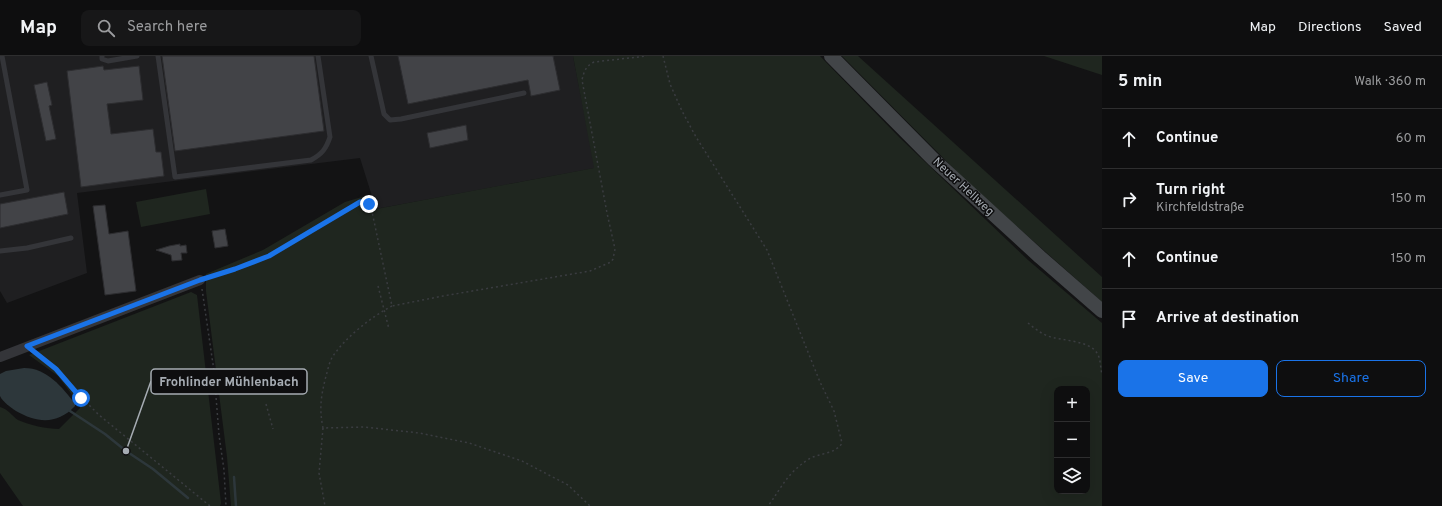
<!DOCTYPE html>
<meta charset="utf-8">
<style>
:root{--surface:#0e0e0f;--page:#171718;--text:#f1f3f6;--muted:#9b9c9e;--line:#2e2e2f;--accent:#1a73e8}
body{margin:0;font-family:Overpass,sans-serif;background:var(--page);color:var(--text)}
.controls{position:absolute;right:12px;bottom:12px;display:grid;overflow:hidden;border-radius:8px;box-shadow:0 4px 16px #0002}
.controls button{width:36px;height:36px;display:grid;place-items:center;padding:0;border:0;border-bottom:1px solid var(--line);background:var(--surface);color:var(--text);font:20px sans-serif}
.stop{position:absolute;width:12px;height:12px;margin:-9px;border:3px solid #1a73e8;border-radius:50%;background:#fff}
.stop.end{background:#1a73e8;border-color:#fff;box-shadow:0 1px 4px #0008}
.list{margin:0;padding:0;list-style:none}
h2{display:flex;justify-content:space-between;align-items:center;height:52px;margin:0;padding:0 16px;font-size:17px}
h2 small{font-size:13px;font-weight:400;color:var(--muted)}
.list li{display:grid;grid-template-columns:26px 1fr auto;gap:12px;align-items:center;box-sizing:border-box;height:60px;padding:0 16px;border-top:1px solid var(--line)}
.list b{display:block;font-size:15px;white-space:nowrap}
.list p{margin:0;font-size:13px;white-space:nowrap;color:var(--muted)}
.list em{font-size:13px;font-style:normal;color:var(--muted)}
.actions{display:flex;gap:8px;padding:12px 16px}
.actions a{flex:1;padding:9px 0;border:1px solid var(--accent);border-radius:8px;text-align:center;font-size:14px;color:var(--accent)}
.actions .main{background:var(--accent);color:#fff}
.icon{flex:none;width:22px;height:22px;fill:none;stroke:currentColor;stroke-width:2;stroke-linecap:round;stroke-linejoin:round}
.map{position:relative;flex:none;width:1102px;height:450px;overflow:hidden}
header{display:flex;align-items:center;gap:24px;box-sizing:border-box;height:56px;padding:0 20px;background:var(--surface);border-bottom:1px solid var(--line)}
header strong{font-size:19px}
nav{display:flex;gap:22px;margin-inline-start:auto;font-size:14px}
.search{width:280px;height:36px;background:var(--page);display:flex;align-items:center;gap:10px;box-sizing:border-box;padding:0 14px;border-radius:8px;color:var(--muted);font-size:15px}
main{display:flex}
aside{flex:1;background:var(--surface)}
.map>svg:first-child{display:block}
</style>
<header>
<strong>Map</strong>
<div class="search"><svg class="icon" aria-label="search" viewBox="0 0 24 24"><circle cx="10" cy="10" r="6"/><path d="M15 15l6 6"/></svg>Search here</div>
<nav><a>Map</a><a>Directions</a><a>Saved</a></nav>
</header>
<main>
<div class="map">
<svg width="1102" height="450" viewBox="0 0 1102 450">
<rect width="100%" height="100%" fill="#131314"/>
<polygon fill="#1f1f21" points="0,0 573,0 595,112 376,153 360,102 77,137 87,217 7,247 0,235"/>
<g fill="#1f261f" fill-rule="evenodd">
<path d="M573,0H820L900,82L1028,204L1102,267V450H231L227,401L206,235V218L263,194L345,146L365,140L376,153L594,112ZM1057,333H1087V435H1057Z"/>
<polygon points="842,0 858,0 1102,221 1102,246 969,128"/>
<polygon points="1044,0 1102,0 1102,19"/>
<polygon points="206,133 210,158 141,171 136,146"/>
<path d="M191,236L197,239L221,447L220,450H23L0,417V351C8,353 12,360 18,364C29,369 47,373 59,373L80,352L79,348L58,320L29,299Z"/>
</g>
<path fill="#2d373b" d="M24,312C47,312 62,331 75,348V350C57,369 37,367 16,355C10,351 3,346 0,340C0,334 0,324 0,318L6,315Z"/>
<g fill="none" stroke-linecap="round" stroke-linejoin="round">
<g stroke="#2d373b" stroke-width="2.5">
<polyline points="70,355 105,378 126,395 153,413 188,442"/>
<polyline points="234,421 236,450"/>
</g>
</g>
<g fill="#424347" stroke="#2d2d30">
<polygon points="162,0 314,0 324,75 175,95"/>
<polygon points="398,0 553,0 560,34 531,40 528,24 408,48"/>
<polygon points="103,10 104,14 139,10 143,44 107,48 111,78 153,73 156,96 161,96 164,120 81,131 67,15"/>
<polygon points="47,26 52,49 49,50 56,83 46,85 34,29"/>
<polygon points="466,69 468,84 430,92 427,77"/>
<polygon points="64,136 68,158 0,172 0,148"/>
<polygon points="105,149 109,178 128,175 136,235 105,239 93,150"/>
<polygon points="225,173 228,190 215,192 212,175"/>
<polygon points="180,188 180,190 186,189 187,197 181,197 182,204 172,205 171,199 156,194 169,190"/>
</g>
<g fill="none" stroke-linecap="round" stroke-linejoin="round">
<g stroke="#3a3c40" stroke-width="1.5" stroke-dasharray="2 3" stroke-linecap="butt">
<path d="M663,0L670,28L682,55L696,81L767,194L820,326L834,355L842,387C836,398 819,397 809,403C787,417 782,431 768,450"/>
<path d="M209,221L235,213L269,200L360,146L365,145L369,148L371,151L392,250L443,240L590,215L611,206L613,203L615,193L607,157L582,24C584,15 586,10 594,6L647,0"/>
<polyline points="378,230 389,273"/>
<polyline points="202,233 214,315 219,379 224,414 226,450"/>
<path d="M392,250C371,261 346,281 333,300C329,306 328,314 326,320C321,340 319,352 323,372L364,371L419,377L469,387L522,405L568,429L590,450"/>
<path d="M1028,267C1034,272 1040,277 1048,280C1061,285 1089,284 1097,297C1101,303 1100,311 1102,318"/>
<polyline points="36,297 56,313 81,341 99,359 210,450"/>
<polyline points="266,348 273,373"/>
<polyline points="323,372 319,417 325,450"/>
</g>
<g stroke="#343539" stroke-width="5">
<polyline points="102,0 102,3 108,5 137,0"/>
<path d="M158,0L175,121L311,104C322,98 326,93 330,81L318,0"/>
<polyline points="371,0 384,58 390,64 401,63 524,37"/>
<polyline points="0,139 27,134 2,0"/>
<polyline points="0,195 27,192 71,182"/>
</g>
<polyline stroke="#343539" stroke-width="10" points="0,301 200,224"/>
<polyline stroke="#424548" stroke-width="14" points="831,0 933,103 1040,201 1102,255"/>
</g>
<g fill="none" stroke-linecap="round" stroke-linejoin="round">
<polyline stroke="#1a73e8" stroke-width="5" points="81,342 56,313 27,290 200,224 235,213 269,200 360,146 365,145 369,148"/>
</g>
<g text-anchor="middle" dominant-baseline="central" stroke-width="3" stroke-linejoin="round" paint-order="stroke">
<g font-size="12" fill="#a6acb3" stroke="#0e0e0f">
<text transform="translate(963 131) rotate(43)">Neuer Hellweg</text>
</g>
</g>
<path fill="none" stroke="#a6acb3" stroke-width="1.5" d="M126 395L151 325"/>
<circle fill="#a6acb3" stroke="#0e0e0f" stroke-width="1.5" cx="126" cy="395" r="4"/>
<rect fill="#0e0e0f" stroke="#a6acb3" stroke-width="1.5" x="151" y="313" width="156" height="25" rx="4"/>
<g font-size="13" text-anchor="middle" font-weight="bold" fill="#a6acb3">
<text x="229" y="330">Frohlinder Mühlenbach</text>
</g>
</svg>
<div class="controls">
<button>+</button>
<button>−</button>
<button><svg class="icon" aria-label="layers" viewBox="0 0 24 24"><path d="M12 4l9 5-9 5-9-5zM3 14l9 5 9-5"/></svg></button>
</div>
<div class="stop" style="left:81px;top:342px"></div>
<div class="stop end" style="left:369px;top:148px"></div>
</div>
<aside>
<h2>5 min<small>Walk · 360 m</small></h2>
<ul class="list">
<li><svg class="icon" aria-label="ahead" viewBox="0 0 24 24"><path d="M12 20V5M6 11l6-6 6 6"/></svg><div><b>Continue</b></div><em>60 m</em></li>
<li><svg class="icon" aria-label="right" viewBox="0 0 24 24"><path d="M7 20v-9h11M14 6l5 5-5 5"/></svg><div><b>Turn right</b><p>Kirchfeldstraße</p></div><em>150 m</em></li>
<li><svg class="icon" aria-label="ahead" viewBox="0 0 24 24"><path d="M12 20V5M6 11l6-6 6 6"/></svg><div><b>Continue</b></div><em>150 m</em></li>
<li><svg class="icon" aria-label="arrive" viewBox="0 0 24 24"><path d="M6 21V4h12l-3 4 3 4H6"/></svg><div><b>Arrive at destination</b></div></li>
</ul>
<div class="actions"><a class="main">Save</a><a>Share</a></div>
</aside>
</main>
